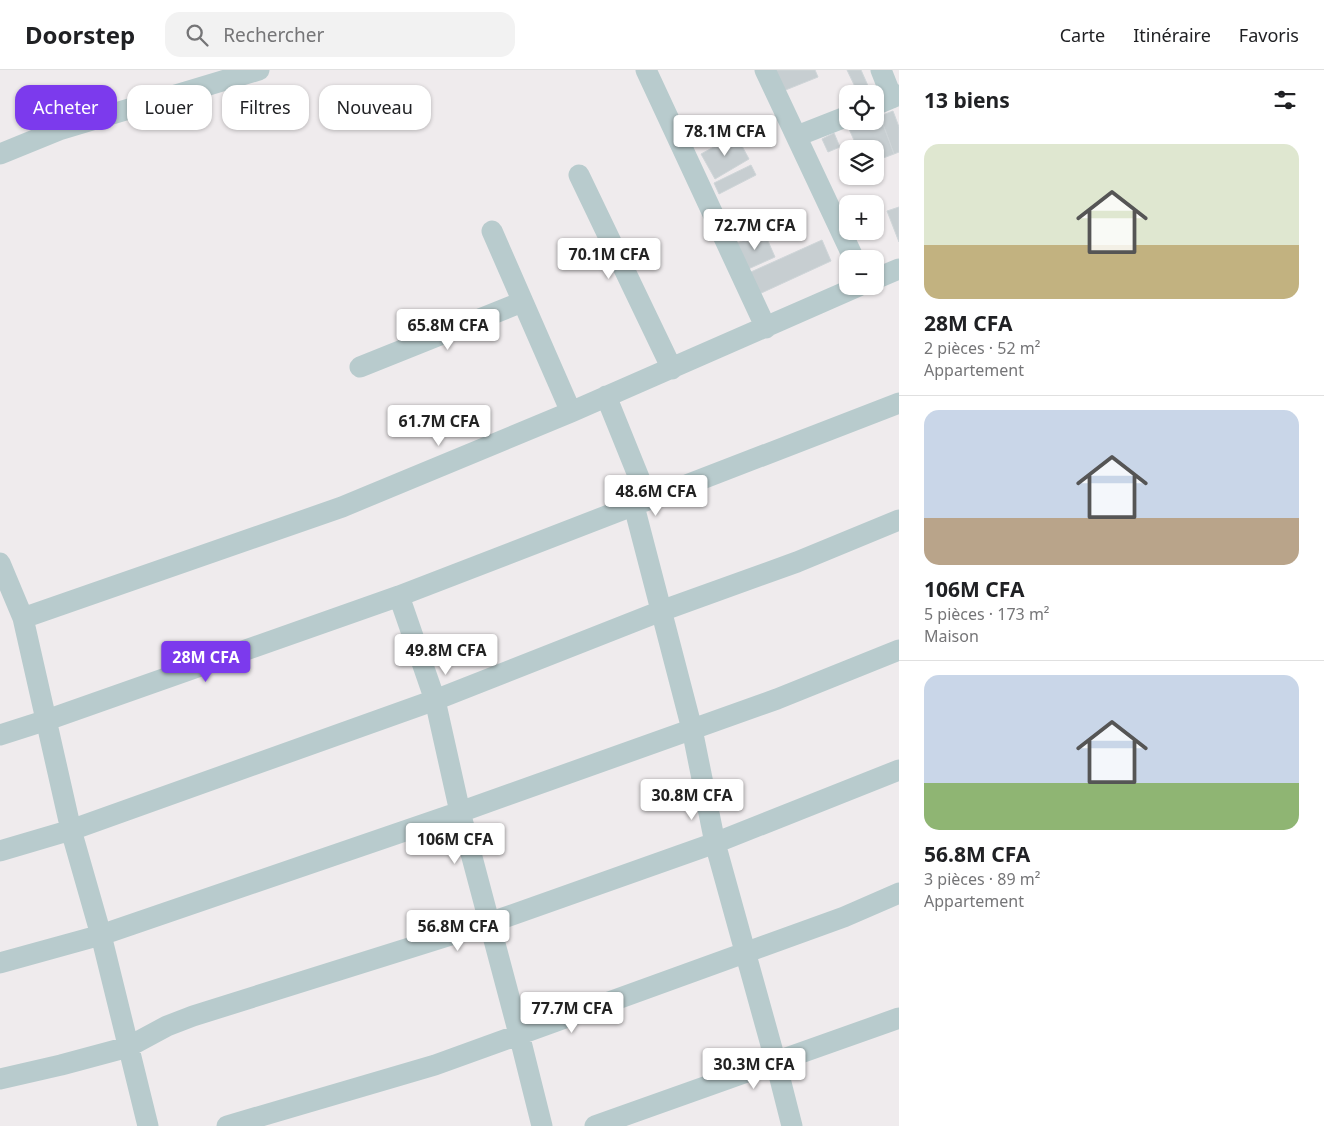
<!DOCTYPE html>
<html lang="fr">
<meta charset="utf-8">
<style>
body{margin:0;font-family:"Noto Sans",sans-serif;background:#f2f2f2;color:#202124;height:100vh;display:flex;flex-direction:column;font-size:19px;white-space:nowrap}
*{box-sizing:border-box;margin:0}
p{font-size:16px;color:#757577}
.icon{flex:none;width:28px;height:28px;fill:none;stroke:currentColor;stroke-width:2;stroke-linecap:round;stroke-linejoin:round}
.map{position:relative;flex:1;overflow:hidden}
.panel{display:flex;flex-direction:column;background:#fff;width:425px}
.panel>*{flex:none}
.hud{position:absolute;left:15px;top:15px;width:475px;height:45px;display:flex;gap:10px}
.fabs{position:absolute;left:839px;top:15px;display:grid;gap:10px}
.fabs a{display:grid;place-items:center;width:45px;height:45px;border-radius:10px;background:#fff;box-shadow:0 1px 4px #0004;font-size:25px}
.price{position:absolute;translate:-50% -42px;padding:0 11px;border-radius:5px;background:#fff;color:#222;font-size:16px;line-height:32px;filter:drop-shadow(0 1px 2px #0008)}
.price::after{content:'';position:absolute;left:50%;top:30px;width:15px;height:11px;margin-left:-8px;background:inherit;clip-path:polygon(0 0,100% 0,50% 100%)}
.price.selected{background:#7c3aed;color:#fff}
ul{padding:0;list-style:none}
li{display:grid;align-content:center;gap:10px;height:265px;padding:0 25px}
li+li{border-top:1px solid #e0e0e0}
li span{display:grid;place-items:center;height:155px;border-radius:15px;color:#555}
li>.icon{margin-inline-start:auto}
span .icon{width:90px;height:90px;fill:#fffc;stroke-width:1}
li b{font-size:21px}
h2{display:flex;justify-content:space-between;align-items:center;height:60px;padding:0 25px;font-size:21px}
.tag{padding:0 18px;border-radius:15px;background:#fff;box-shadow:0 1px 4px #0004;font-size:18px;line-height:45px}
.tag.selected{background:#7c3aed;color:#fff}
header{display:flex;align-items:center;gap:30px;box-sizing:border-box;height:70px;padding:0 25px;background:#fff;border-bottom:1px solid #e0e0e0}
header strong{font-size:24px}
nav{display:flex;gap:28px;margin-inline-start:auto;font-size:18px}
.search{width:350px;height:45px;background:#f2f2f2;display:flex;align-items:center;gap:12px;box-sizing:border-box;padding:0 18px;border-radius:15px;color:#757577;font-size:19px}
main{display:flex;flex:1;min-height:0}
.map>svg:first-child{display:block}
.building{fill:#c7ced1;stroke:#cfd5d8}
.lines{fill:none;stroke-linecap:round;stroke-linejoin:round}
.minor{stroke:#b8cbcd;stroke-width:21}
</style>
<header>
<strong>Doorstep</strong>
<div class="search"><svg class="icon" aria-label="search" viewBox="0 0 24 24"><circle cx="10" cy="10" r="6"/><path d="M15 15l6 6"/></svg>Rechercher</div>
<nav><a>Carte</a><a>Itinéraire</a><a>Favoris</a></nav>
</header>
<main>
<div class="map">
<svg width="899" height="1056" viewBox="0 0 899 1056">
<rect width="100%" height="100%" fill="#efebed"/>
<!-- building -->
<path class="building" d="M774,0H815L818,7L783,21Z
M847,0H861L869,18L858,23Z
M893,41L899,57V82L894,84L880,46Z
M880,46L894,84L875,91V79H858L849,59L868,51H875V48Z
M834,63L840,77L828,82L822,69Z
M736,65L749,89L715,109L701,84Z
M751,95L756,105L719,124L714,113Z
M899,137V172L887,141Z
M764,162L775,187L746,200L735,174Z
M822,170L831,191L757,225L742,206Z"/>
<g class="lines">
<!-- minor -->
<path class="minor" d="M646,0L766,258
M765,0L854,189
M881,0L892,28
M875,35L899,25
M797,66L848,46
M0,84L59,60L259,0
M579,105L672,299
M492,161L571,342
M875,209L899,199
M360,297L522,232
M606,326L648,430
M634,436L692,659L715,773L776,993L792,1056
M0,493L23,548L71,760L101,865L148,1056
M399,526L435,630L460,742L519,964L542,1056
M23,548L342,437L571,342L859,216
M0,665L47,650L399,526L899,333
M0,781L71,760L435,630L661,541L797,492L899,450
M0,893L101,865L460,742L777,629L899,580
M0,1009L61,995L128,977L167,956L193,946L489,853L715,773L899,700
M227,1056L435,995L844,847L899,823
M595,1056L899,948"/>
</g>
</svg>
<div class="fabs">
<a><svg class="icon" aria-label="locate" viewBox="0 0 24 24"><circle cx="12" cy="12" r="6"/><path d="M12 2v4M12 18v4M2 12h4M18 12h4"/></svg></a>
<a><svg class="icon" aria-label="layers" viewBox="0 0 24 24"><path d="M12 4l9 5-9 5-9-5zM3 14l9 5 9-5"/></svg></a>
<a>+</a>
<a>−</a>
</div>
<b class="price" style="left:725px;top:87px">78.1M CFA</b>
<b class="price" style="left:755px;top:181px">72.7M CFA</b>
<b class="price" style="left:609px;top:210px">70.1M CFA</b>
<b class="price" style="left:448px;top:281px">65.8M CFA</b>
<b class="price" style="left:439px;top:377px">61.7M CFA</b>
<b class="price" style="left:656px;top:447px">48.6M CFA</b>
<b class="price" style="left:446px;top:606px">49.8M CFA</b>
<b class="price selected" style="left:206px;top:613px">28M CFA</b>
<b class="price" style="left:692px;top:751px">30.8M CFA</b>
<b class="price" style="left:455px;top:795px">106M CFA</b>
<b class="price" style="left:458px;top:882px">56.8M CFA</b>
<b class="price" style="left:572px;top:964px">77.7M CFA</b>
<b class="price" style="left:754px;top:1020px">30.3M CFA</b>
<div class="hud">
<a class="tag selected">Acheter</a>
<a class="tag">Louer</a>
<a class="tag">Filtres</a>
<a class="tag">Nouveau</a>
</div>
</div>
<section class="panel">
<h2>13 biens<svg class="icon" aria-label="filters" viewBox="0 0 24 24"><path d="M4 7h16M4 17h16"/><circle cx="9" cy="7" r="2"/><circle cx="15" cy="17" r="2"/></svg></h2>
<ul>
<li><span style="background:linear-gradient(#dfe7d0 65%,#c2b280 0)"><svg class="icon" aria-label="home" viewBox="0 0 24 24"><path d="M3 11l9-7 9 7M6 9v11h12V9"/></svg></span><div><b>28M CFA</b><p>2 pièces · 52 m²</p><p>Appartement</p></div></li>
<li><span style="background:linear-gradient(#c9d6e8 70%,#b9a48a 0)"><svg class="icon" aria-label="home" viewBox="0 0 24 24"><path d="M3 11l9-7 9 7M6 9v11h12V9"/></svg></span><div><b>106M CFA</b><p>5 pièces · 173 m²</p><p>Maison</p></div></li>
<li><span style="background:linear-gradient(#c9d6e8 70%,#8fb573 0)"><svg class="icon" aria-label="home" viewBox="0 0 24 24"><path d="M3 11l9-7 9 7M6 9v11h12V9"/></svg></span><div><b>56.8M CFA</b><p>3 pièces · 89 m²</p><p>Appartement</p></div></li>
</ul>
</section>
</main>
